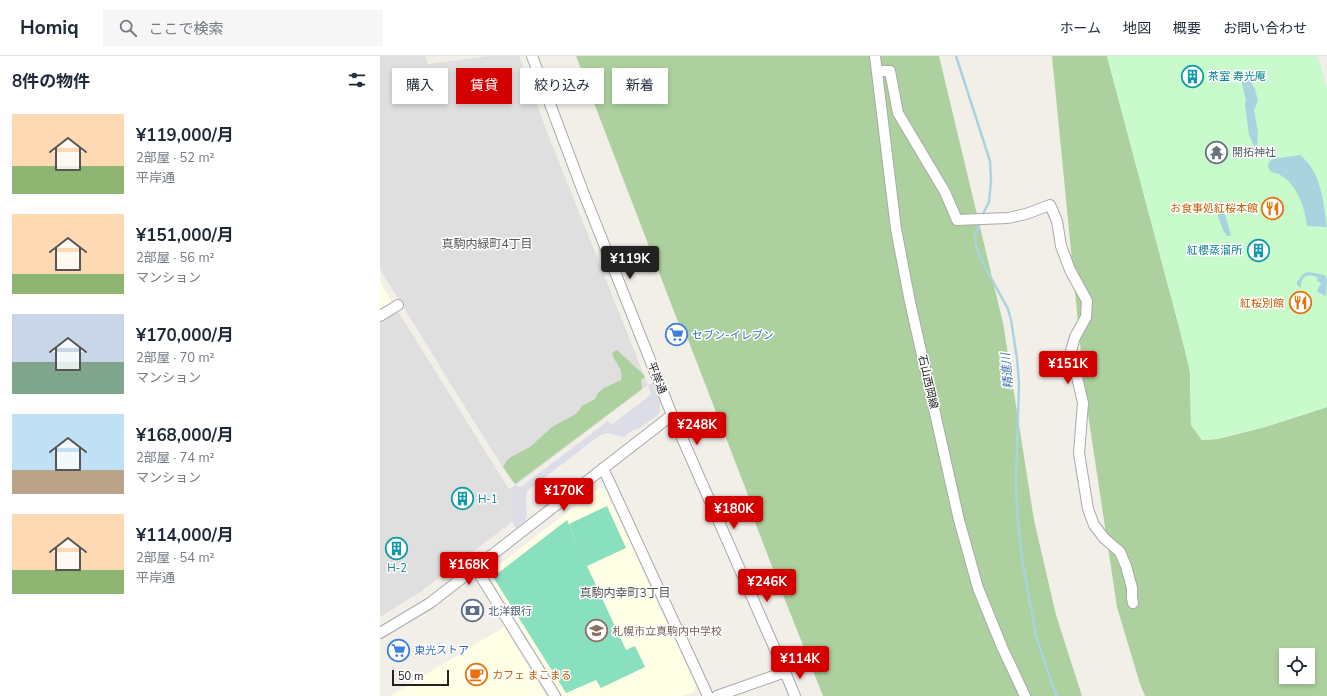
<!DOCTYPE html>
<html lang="ja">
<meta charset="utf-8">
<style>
body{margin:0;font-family:"Nunito Sans","Noto Sans JP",sans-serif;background:#f6f6f7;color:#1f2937;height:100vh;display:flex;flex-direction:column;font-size:15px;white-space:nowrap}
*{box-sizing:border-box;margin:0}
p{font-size:13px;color:#747a83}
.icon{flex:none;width:22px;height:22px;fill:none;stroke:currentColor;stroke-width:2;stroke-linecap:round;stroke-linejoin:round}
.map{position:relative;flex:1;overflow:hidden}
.panel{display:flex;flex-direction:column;background:#fff;width:380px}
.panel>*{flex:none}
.guide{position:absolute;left:12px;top:12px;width:380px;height:36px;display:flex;gap:8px}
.controls{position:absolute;left:899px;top:592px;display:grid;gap:8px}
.controls a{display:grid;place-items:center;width:36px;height:36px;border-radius:0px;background:#fff;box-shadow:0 2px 6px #0003;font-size:20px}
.scale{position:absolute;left:12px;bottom:10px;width:57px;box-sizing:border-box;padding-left:4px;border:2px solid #222;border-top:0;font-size:11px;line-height:14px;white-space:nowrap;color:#222;-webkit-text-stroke:3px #fff;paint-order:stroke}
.price{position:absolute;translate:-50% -34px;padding:0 9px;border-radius:4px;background:#d40000;color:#fff;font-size:13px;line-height:26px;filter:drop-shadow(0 1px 2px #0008)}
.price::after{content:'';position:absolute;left:50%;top:24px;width:12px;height:9px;margin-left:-6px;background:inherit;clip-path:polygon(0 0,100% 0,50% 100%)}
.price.selected{background:#222;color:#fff}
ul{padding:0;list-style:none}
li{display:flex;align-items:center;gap:12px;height:100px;padding:0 12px}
li span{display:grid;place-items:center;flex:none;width:112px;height:80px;border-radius:0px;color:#555}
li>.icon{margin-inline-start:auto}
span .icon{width:48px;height:48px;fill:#fffc;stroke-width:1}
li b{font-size:17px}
h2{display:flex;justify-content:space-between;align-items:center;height:48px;padding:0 12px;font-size:17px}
.pill{padding:0 14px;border-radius:0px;background:#fff;box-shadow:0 2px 6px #0003;font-size:14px;line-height:36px}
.pill.selected{background:#d40000;color:#fff}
header{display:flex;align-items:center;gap:24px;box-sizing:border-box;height:56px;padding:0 20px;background:#fff;border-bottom:1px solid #e0e1e3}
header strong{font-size:19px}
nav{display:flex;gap:22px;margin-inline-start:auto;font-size:14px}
.search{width:280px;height:36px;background:#f6f6f7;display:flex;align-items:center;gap:10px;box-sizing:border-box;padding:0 14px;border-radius:0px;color:#747a83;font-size:15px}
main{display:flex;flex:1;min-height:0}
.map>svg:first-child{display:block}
.residential{fill:#e0dfdf}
.education{fill:#ffffe5}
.forest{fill:#add19e;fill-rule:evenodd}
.park{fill:#c8facc}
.pitch{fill:#88e0be}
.plaza{fill:#dddde8}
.water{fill:#aad3df}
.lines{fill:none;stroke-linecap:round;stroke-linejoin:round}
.stream{stroke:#aad3df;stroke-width:2.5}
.minor-casing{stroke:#a9a9a9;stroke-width:12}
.minor{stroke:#fff;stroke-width:10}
.labels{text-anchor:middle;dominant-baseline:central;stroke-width:3;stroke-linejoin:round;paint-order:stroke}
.culture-label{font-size:11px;fill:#0d838f;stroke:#fff;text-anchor:start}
.worship-label{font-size:11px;fill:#5b616d;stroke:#fff;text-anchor:start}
.food-label{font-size:11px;fill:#c56008;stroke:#fff;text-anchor:end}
.shop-label{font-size:11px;fill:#366cbe;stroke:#fff;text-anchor:start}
.street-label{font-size:11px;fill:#222;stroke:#fff}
.service-label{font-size:11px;fill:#4e5e75;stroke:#fff;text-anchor:start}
.education-label{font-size:11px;fill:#785e54;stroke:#fff;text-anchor:start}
.neighbourhood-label{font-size:12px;fill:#555;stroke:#fff}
.water-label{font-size:12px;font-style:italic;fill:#4a7aab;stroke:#fff}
</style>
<header>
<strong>Homiq</strong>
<div class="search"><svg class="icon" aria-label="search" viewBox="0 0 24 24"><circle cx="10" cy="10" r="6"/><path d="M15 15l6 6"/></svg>ここで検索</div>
<nav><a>ホーム</a><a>地図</a><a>概要</a><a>お問い合わせ</a></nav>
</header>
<main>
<section class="panel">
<h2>8件の物件<svg class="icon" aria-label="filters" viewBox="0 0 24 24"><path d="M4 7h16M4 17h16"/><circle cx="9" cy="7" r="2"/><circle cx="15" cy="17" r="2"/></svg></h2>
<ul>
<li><span style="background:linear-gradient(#ffd9b3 65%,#8fb573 0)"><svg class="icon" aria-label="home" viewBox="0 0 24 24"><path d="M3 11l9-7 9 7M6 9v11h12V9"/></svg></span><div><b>¥119,000/月</b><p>2部屋 · 52 m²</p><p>平岸通</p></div></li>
<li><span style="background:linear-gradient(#ffd9b3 75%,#8fb573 0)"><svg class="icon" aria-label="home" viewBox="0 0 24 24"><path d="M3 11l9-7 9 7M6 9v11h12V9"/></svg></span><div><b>¥151,000/月</b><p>2部屋 · 56 m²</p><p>マンション</p></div></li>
<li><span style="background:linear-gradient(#c9d6e8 60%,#7fa58c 0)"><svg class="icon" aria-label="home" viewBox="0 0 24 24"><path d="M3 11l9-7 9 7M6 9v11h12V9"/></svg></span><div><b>¥170,000/月</b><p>2部屋 · 70 m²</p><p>マンション</p></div></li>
<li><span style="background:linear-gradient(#bfe0f5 70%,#b9a48a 0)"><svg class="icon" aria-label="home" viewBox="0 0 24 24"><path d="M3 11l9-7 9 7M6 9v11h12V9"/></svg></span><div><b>¥168,000/月</b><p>2部屋 · 74 m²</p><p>マンション</p></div></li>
<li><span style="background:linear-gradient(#ffd9b3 70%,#8fb573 0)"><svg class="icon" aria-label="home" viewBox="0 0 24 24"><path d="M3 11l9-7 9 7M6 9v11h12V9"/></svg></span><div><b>¥114,000/月</b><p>2部屋 · 54 m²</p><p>平岸通</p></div></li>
</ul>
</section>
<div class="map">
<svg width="947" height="640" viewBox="0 0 947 640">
<rect width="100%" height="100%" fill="#f2efe9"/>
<!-- residential -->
<path class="residential" d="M0,0H45L48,8L110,0H139L169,81L268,329L136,429L131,424L75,335L0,213Z
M17,254L130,435L134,463L132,466L43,534L0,561V265Z"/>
<!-- education -->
<path class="education" d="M0,226L13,247L0,254Z
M219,432L225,433L316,630L314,636L303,640H183L109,520V516Z
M124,571L166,640H10Z"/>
<!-- forest -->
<path class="forest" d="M196,0H559L623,267L654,464L676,559L702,640H443L398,526L368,448L367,443L368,439L302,268L298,266Z
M672,0H727L802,282L810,316L811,369L822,384L838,383L885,371L947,351V640H765L760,628L737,551L705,338ZM906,599H928V621H906Z
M237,294L264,319L265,321L261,324L262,333L135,428L123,411L127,404L131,401L150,391L172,371L196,358L202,350L215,343L218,337L224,332L241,324C244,312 234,307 232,297Z"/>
<!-- park -->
<path class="park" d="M727,0H938L947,32V351L885,371L837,383L822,384L811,369L810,316L802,282Z"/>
<!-- pitch -->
<path class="pitch" d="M227,450L246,492L207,510L246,594L255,590L265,611L221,632L216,624L186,637L113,521L187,464L205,505L189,468Z"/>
<!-- plaza -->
<path class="plaza" d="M272,327L280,346V354L278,359L260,372L252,375L243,381L227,377L219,380L148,434L146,439L147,459L145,465L136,472L132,466L134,463L129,433L136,429L140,431L142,430L228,365L231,369L268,341L271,337L268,329Z"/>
<!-- water -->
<path class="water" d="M865,16L870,17L872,28L875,33L878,45L874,54L878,76L877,92H875L869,79L865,48L866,45L860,19L862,17Z
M920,99C942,117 943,145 947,171L927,170C925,150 914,119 891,116L888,111L889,106L893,103Z
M842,145C843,157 849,168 851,180H847L843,174L836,155L833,153Z
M929,216L945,219L947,223L946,240L937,236L939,230L941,229L940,226L937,225L938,222C929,216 920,220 921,232L917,229V226L924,217Z"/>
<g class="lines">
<!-- stream -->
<path class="stream" d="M576,0L610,105L611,125L609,146L602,160
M600,165L595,181L596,191L605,211L628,253L631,264L637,303L639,326L636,426L637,456L642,502L656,580L674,634L677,640"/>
<defs>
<path id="minor" d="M152,0L202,133L292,359L405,616L415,640
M495,0L516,173L530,246L579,464L598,532L622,591L645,640
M497,15H510L518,57L565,136L577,164L628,162L646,158L670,149L677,165L681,190L690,214L707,245L706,261L695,281L691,295L703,347L699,397L708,453L714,469L724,482L740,496L746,510L752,532V542L753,547
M0,260L18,249
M223,412L328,640
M95,511L175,640
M0,577L50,547L292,359
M337,640L405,616"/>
</defs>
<!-- minor casing -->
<use href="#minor" class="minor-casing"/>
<!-- minor -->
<use href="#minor" class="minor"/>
</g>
<!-- icons -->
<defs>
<symbol id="building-ring" viewBox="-11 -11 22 22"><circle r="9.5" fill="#fff" stroke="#0f9aa8" stroke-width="1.5"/><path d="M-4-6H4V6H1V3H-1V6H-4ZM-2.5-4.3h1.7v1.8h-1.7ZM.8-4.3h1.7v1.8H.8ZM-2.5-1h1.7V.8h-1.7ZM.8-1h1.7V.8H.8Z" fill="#0f9aa8"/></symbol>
<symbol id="temple-ring" viewBox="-11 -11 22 22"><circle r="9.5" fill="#fff" stroke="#6b7280" stroke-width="1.5"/><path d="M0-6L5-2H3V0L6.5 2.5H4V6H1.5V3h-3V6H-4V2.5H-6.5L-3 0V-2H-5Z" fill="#6b7280"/></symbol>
<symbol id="restaurant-ring" viewBox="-11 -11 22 22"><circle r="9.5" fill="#fff" stroke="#e8710a" stroke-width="1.5"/><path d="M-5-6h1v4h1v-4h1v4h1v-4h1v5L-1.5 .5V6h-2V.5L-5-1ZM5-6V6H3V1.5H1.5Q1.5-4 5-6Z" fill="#e8710a"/></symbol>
<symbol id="supermarket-ring" viewBox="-11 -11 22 22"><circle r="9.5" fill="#fff" stroke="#3f7fe0" stroke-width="1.5"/><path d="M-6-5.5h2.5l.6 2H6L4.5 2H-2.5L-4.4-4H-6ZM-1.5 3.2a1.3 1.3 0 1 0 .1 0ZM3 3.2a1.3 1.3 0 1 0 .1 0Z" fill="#3f7fe0"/></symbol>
<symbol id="bank-ring" viewBox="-11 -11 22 22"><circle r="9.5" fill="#fff" stroke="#5c6f8a" stroke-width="1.5"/><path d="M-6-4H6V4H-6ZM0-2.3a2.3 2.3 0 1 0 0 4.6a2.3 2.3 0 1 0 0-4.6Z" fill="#5c6f8a"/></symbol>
<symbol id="school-ring" viewBox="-11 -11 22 22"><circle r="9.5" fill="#fff" stroke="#8d6e63" stroke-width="1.5"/><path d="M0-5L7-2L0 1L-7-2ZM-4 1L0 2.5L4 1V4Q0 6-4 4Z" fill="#8d6e63"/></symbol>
<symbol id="cafe-ring" viewBox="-11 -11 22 22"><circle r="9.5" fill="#fff" stroke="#e8710a" stroke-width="1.5"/><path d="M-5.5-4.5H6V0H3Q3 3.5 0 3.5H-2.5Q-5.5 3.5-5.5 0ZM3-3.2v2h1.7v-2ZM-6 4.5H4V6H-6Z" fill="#e8710a"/></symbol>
</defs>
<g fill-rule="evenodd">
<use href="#building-ring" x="800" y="8" width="25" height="25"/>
<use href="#temple-ring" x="824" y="84" width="25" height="25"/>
<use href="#restaurant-ring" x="880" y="140" width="25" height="25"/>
<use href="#building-ring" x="866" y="182" width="25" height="25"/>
<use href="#restaurant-ring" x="908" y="234" width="25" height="25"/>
<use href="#supermarket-ring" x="284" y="266" width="25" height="25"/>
<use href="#building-ring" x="70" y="430" width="25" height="25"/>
<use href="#building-ring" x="4" y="480" width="25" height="25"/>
<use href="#bank-ring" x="80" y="542" width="25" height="25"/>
<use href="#school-ring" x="204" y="562" width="25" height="25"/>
<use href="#supermarket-ring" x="6" y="582" width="25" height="25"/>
<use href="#cafe-ring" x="84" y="606" width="25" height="25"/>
</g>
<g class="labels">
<!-- culture labels -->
<g class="culture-label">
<text x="828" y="20">茶室 寿光庵</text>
<text x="862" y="194" text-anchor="end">紅櫻蒸溜所</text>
<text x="98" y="443">H-1</text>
<text x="17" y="512" text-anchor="middle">H-2</text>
</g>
<!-- worship labels -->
<g class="worship-label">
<text x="852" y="96">開拓神社</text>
</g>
<!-- food labels -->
<g class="food-label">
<text x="878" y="152">お食事処紅桜本館</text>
<text x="904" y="247">紅桜別館</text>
<text x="112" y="619" text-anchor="start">カフェ まこまる</text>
</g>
<!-- shop labels -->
<g class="shop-label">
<text x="312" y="279">セブン-イレブン</text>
<text x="34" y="594">東光ストア</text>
</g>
<!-- street labels -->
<g class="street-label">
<text transform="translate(277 322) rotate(69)">平岸通</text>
<text transform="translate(548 326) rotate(77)">石山西岡線</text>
</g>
<!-- service labels -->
<g class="service-label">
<text x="108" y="555">北洋銀行</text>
</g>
<!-- education labels -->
<g class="education-label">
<text x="232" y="575">札幌市立真駒内中学校</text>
</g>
<!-- neighbourhood labels -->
<g class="neighbourhood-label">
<text x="107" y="188">真駒内緑町4丁目</text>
<text x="245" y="537">真駒内幸町3丁目</text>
</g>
<!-- water labels -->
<g class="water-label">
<text transform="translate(627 315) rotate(-95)">精進川</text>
</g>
</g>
</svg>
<div class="controls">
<a><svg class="icon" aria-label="locate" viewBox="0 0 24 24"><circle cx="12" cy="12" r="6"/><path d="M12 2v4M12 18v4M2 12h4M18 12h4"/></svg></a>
</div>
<div class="scale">50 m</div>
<b class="price selected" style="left:250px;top:224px">¥119K</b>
<b class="price" style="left:688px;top:329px">¥151K</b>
<b class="price" style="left:317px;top:390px">¥248K</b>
<b class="price" style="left:184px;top:456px">¥170K</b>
<b class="price" style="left:354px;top:474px">¥180K</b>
<b class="price" style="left:89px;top:530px">¥168K</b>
<b class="price" style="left:387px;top:547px">¥246K</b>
<b class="price" style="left:420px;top:624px">¥114K</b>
<div class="guide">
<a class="pill">購入</a>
<a class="pill selected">賃貸</a>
<a class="pill">絞り込み</a>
<a class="pill">新着</a>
</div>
</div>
</main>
